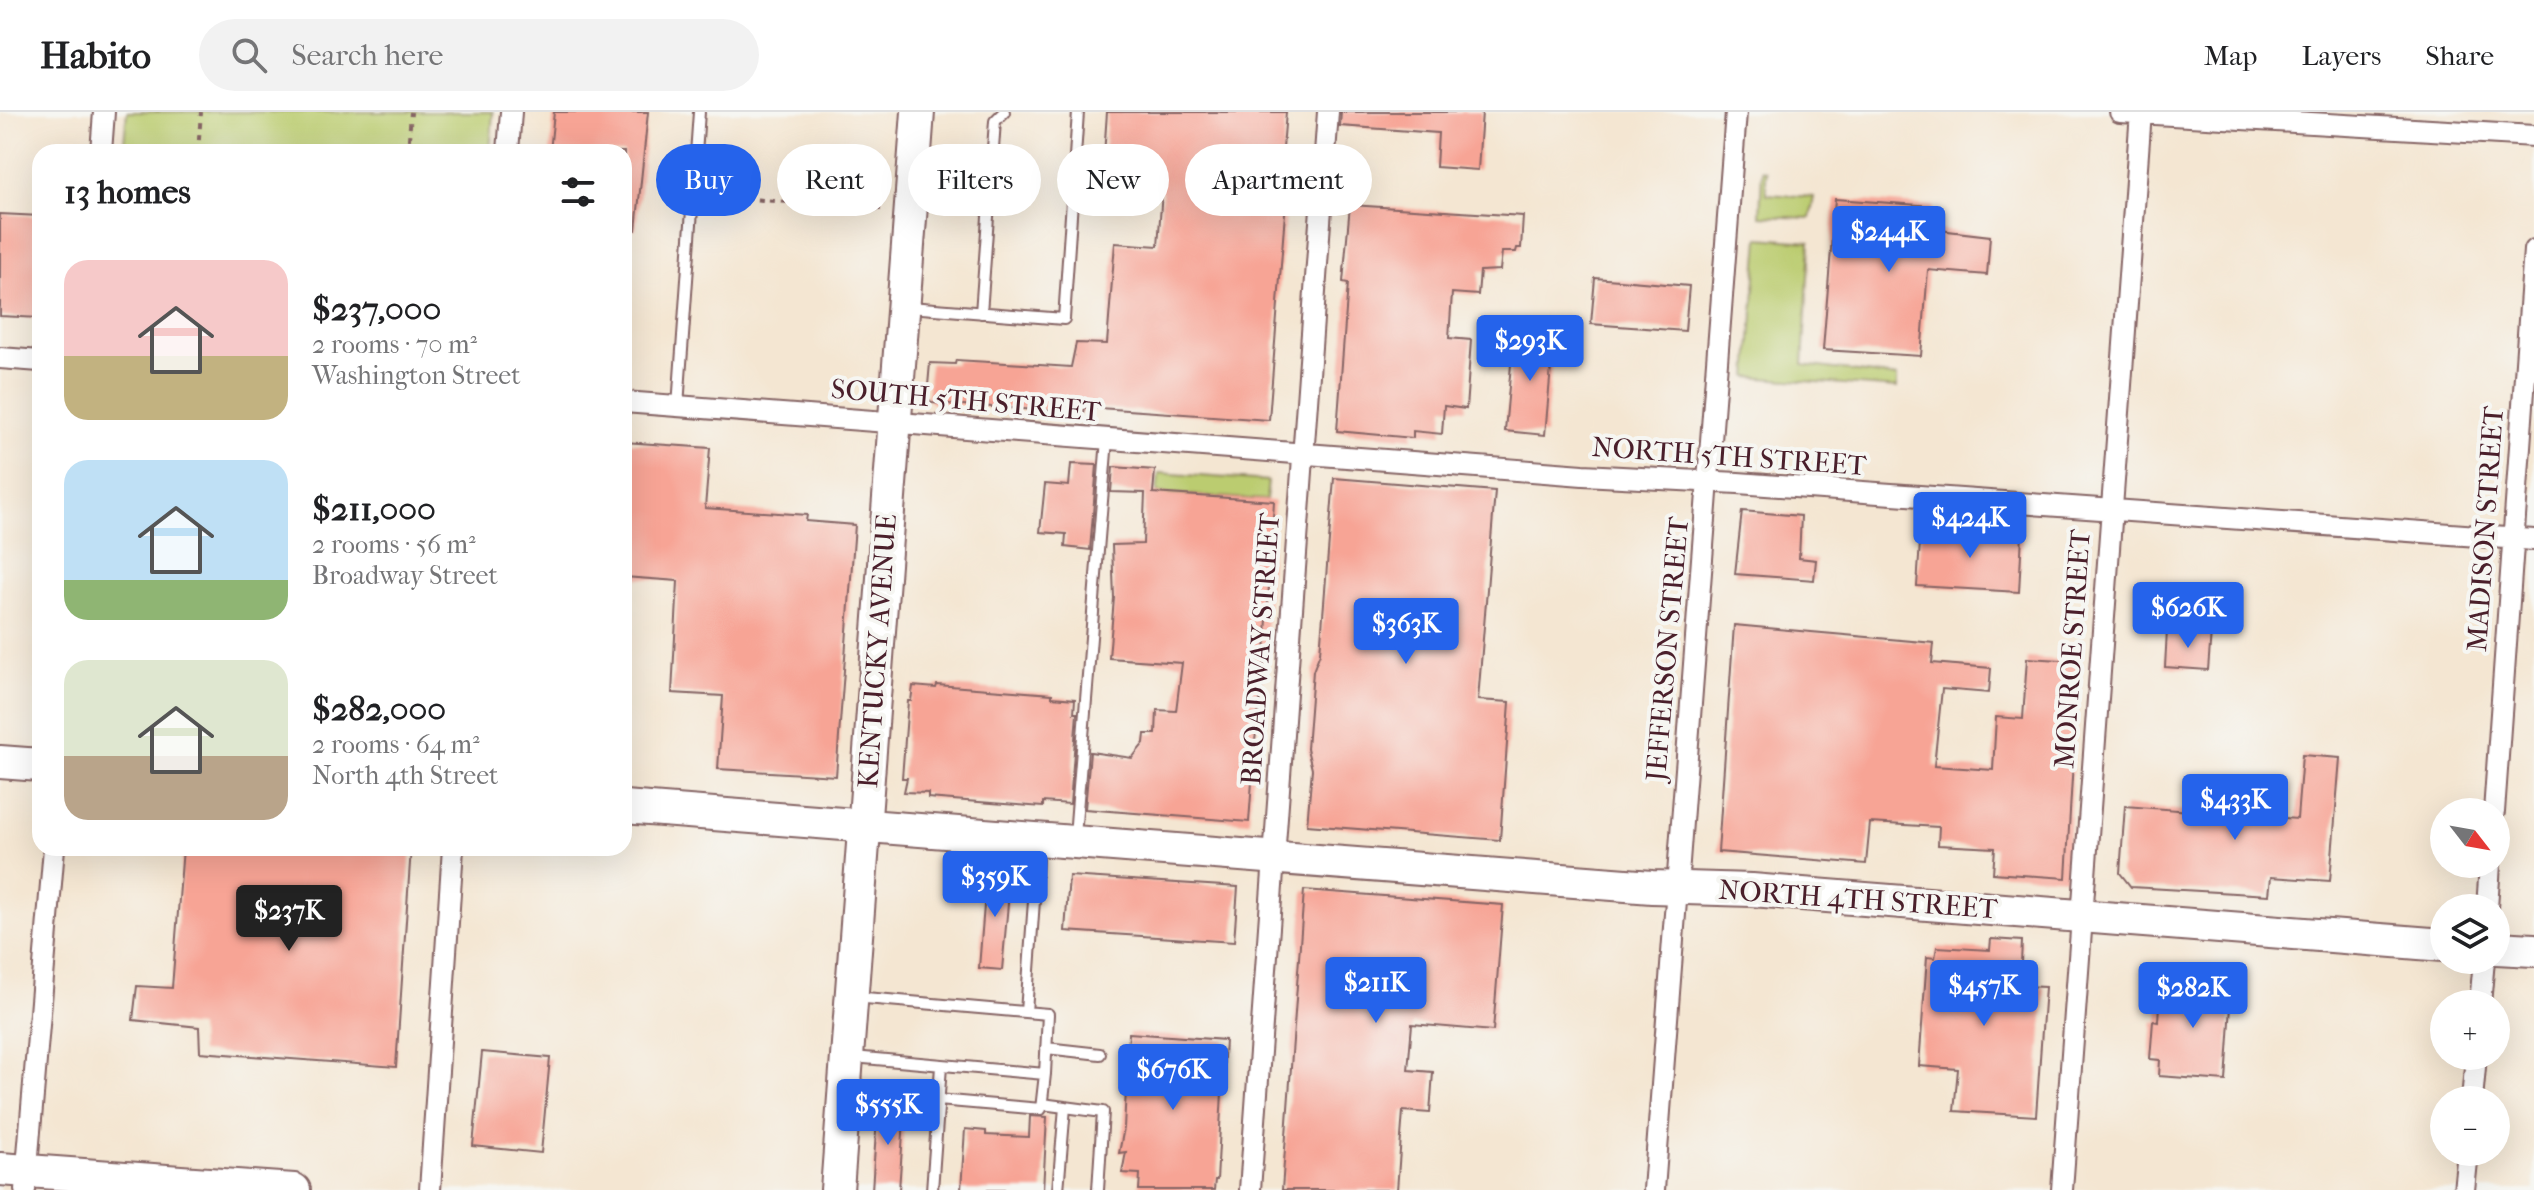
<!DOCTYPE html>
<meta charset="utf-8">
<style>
body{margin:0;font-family:"IM FELL French Canon",serif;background:#f2f2f2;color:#202124;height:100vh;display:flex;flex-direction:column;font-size:30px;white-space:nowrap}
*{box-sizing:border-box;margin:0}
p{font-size:26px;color:#757577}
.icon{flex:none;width:44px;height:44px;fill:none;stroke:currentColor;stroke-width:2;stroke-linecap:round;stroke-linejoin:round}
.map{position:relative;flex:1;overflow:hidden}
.details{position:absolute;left:32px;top:32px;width:600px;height:712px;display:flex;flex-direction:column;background:#fff;border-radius:24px;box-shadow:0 8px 32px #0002}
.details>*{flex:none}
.banner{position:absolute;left:656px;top:32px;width:760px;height:72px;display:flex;gap:16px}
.needle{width:52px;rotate:121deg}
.fabs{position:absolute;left:2430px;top:686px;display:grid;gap:16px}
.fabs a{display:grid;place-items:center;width:80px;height:80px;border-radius:50%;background:#fff;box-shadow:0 8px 32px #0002;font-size:40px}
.price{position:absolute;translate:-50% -68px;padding:0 18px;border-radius:8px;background:#2563eb;color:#fff;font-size:26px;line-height:52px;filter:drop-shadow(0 2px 4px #0008)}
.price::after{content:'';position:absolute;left:50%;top:48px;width:24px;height:18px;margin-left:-12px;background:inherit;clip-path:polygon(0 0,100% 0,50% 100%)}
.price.on{background:#222;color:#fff}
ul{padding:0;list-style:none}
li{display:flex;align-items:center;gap:24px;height:200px;padding:0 32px}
li span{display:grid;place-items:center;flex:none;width:224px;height:160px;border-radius:24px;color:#555}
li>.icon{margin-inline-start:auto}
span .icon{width:96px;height:96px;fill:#fffc;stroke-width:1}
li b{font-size:34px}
h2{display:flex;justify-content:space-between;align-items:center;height:96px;padding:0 32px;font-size:34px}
.pill{padding:0 28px;border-radius:36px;background:#fff;box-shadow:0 8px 32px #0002;font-size:28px;line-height:72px}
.pill.on{background:#2563eb;color:#fff}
header{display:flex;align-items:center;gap:48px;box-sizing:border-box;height:112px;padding:0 40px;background:#fff;border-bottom:2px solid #e0e0e0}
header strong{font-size:38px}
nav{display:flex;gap:44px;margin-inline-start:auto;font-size:28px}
.search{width:560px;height:72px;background:#f2f2f2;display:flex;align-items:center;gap:20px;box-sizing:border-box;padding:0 28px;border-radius:44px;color:#757577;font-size:30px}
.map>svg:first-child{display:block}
.green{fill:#bbcc6f;stroke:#82764d;stroke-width:2}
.building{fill:#f7a495}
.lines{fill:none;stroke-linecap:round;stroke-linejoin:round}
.lane-casing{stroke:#866565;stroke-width:14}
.street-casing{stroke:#866565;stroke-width:24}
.primary-casing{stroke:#866565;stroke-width:36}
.path{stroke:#866565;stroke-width:4;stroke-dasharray:6 6;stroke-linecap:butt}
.lane{stroke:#fff;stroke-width:10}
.street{stroke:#fff;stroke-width:20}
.primary{stroke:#fff;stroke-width:32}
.labels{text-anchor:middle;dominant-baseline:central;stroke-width:8;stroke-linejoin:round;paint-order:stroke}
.street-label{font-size:28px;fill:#4a1f2b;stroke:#f6f6f2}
</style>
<header>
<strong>Habito</strong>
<div class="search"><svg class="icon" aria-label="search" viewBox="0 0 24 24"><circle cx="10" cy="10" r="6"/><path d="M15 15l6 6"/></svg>Search here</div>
<nav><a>Map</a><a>Layers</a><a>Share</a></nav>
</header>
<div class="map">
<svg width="2534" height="1078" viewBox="0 0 2534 1078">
<rect width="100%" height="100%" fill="#f6f6f2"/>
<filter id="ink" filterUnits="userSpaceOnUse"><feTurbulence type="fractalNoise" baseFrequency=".0125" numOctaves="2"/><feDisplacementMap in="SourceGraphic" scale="16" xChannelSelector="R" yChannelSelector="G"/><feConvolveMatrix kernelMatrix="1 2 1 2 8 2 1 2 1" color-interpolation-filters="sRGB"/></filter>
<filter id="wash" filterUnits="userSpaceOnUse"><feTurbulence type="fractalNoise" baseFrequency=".006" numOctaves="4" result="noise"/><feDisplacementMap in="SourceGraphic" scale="32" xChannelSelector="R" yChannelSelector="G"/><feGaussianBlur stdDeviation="1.8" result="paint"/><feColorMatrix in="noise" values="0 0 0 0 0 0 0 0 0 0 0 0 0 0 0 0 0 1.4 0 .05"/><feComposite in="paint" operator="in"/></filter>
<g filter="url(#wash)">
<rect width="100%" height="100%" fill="#f4e6d2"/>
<!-- green -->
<path class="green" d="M127,0H493L490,40H123Z
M1762,58L1766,59V82L1814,85L1810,106L1760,104Z
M1759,126L1810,130L1803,253L1897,265V276L1748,265Z
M1159,361L1268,369L1266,388L1157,381Z"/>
<g id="blocks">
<!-- building -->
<path class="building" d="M554,0H648L636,118L624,117V40H550Z
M1107,0H1286L1282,49H1289L1269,308L1085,295L1084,301L932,291L927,285L930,251L955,252L956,248L1071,255L1076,231L1107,232L1115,131L1158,134L1162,79L1109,75L1110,59L1103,58Z
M1341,0H1482L1478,58L1436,55L1438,21L1340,14Z
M1835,87L1933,94L1931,117L1990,124L1987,163L1928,158L1921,244L1823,238Z
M1350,93L1523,104L1521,136H1517L1516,140H1502L1500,158L1480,159L1478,183L1452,181L1449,226L1471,228L1466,297L1444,294L1442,322L1413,319V326L1337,319L1348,171L1343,170Z
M0,102L40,104V206L0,204Z
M1595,166L1689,174L1685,219L1591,212Z
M1514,219L1554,222L1545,323L1505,319Z
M624,330L710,336L705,396L807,403L806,409L855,413L836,664L718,657L723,584L672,581L678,469L624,465Z
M1071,352L1097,353L1090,438L1065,435L1066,422L1040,420L1045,372L1069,374Z
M1113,355L1155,358L1153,381L1274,389L1264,557L1255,629L1258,630L1256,656H1253L1249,710L1085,697L1090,640L1132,646L1144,631L1145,622H1156L1157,598L1176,599L1182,551L1109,546L1114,486L1112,433L1143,432L1145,381L1111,380Z
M1334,366L1495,379L1478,588L1510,590L1500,728L1307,713L1312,657L1307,637L1313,559L1320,541Z
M1742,399L1801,404L1799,446L1816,448L1814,468L1735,462Z
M1921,416L2022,422L2019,480L1917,474Z
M1734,513L1934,531L1932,551L1991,556L1989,581L1942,577L1934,654L1993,658L1996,605L2023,607L2027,546L2079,549L2066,766L1993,761L1995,736L1938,733L1939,715L1870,711L1866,752L1718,740Z
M2167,518L2211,520L2208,558L2165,555Z
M937,573L1052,582V585L1075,587L1074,601H1077L1070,692L1043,690V695L928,686V681L904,680L907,666H902L908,589H911L913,574L936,576Z
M2302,643L2340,646L2330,769L2271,765L2269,783L2131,775L2120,761L2125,694L2297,707Z
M183,736H411L396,955L200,940L199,915L133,908L137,874L172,876Z
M987,756L1011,758L1002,858L979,856Z
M1069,764L1238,775L1234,830L1065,819Z
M1304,778L1503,793L1493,919L1412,912L1408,958L1433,960L1430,1001L1403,999L1397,1078H1282Z
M1991,827L2022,829L2020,874L2045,875L2036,1004L1954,999L1958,957L1919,954L1927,845L1935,846L1937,835L1990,838Z
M2185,864L2218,866L2217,878L2232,879L2226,969L2159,964L2160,948L2150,947L2153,909L2158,910L2160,874L2184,875Z
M1129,921L1225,928L1217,1068H1215L1214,1078H1139L1140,1062L1122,1061L1126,1040L1119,1041L1124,1016Z
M482,940L550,946L541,1041L473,1034Z
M878,991L905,993L899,1078H872Z
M1030,1004L1047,1005L1043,1078H961L965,1017L986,1019V1023L1029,1025Z"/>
</g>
</g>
<g filter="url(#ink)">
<use href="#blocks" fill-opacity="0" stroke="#866565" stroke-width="2"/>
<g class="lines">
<defs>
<path id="lane" d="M909,195L1064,207L1078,0
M981,201L995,9L1004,0
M678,294L699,0
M1075,724L1107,327
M1026,900L1038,733
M1046,936L1100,942
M853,945L1045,962L1048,902L854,885
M846,980L1041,997L1045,962
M1042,992L1103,1000L1098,1078
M932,1078L941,954
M1058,1078L1065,995"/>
<path id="street" d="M2120,0L2534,24
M101,40L104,0
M508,40L511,0
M0,246L40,249
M624,290L1583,363L1738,371L2534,428
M2494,700L2534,138
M2487,796L2490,752
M2480,892L2484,848
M2472,988L2476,944
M25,1078L54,736
M430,1078L453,736
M1250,1078L1328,0
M1654,1078L1736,0
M2062,1078L2141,0
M2464,1078L2468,1040"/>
<path id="primary" d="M0,650L40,653
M624,695L1652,775L1752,778L2444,833
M2496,836L2534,838
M0,1057L294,1078
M837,1078L918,0"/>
</defs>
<!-- lane casing -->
<use href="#lane" class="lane-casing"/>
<!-- street casing -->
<use href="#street" class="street-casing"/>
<!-- primary casing -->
<use href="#primary" class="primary-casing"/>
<!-- path -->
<path class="path" d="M198,40L201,0
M408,40L411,0
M944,48L968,49
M709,84L881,97"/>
<!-- lane -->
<use href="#lane" class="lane"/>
<!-- street -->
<use href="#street" class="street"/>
<!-- primary -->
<use href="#primary" class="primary"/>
</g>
</g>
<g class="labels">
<!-- street labels -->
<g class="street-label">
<text transform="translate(966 288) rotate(5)">SOUTH 5TH STREET</text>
<text transform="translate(1729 344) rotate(4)">NORTH 5TH STREET</text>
<text transform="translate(2485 417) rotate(-86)">MADISON STREET</text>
<text transform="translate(1260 537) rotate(-86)">BROADWAY STREET</text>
<text transform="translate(1667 537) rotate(-85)">JEFFERSON STREET</text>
<text transform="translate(2072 537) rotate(-86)">MONROE STREET</text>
<text transform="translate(877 539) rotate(-86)">KENTUCKY AVENUE</text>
<text transform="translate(1858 787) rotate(4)">NORTH 4TH STREET</text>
</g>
</g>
</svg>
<div class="fabs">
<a><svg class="needle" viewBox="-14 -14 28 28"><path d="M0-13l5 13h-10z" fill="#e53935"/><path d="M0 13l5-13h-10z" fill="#757577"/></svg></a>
<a><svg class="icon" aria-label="layers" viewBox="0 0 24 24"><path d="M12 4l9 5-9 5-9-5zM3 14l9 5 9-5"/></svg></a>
<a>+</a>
<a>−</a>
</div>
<b class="price" style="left:1889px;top:162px">$244K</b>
<b class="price" style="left:1530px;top:271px">$293K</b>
<b class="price" style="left:1970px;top:448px">$424K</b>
<b class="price" style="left:2188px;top:538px">$626K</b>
<b class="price" style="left:1406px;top:554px">$363K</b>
<b class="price" style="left:2235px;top:730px">$433K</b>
<b class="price" style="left:995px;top:807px">$359K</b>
<b class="price on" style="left:289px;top:841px">$237K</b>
<b class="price" style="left:1376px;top:913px">$211K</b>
<b class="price" style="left:1984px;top:916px">$457K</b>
<b class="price" style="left:2193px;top:918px">$282K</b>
<b class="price" style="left:1173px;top:1000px">$676K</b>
<b class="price" style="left:888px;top:1035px">$555K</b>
<div class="banner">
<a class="pill on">Buy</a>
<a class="pill">Rent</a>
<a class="pill">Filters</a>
<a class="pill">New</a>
<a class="pill">Apartment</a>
</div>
<section class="details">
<h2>13 homes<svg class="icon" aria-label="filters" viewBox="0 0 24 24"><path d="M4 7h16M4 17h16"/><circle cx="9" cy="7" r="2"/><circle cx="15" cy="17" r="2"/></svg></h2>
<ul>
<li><span style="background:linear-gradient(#f6c9c9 60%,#c2b280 0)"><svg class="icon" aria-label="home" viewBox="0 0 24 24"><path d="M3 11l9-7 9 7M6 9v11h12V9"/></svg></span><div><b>$237,000</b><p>2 rooms · 70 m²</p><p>Washington Street</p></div></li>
<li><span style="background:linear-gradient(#bfe0f5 75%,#8fb573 0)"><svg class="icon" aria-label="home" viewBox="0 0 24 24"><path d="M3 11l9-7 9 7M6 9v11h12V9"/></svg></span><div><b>$211,000</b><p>2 rooms · 56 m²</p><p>Broadway Street</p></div></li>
<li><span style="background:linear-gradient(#dfe7d0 60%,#b9a48a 0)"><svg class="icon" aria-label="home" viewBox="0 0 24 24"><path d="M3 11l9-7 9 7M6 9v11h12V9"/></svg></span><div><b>$282,000</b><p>2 rooms · 64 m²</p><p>North 4th Street</p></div></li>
</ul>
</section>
</div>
